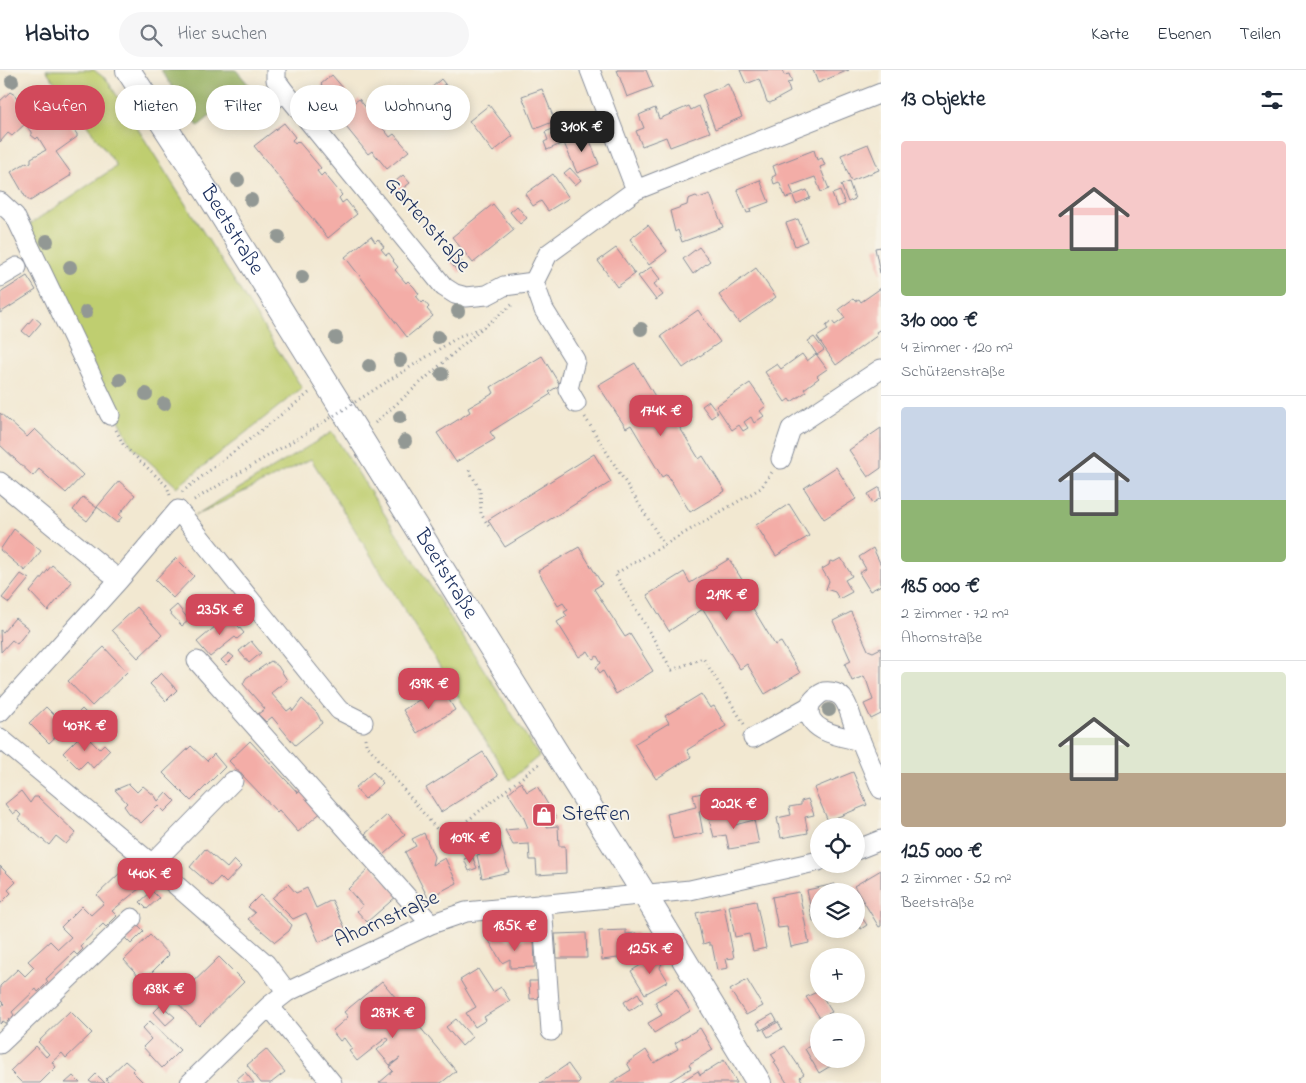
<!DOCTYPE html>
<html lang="de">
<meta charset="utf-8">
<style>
body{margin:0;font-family:"Indie Flower",sans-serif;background:#f6f6f7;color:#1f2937;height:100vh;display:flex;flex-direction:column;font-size:19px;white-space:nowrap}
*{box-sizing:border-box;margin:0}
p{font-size:16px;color:#747a83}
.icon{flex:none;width:28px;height:28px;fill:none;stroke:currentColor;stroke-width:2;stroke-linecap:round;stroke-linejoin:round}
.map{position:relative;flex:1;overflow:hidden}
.side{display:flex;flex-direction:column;background:#fff;width:425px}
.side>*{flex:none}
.guide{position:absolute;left:15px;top:15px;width:475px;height:45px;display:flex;gap:10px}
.controls{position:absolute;left:810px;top:748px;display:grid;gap:10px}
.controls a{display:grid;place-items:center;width:55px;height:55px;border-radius:50%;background:#fff;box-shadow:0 2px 12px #0003;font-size:25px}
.price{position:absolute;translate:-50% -42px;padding:0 11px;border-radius:10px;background:#d1495b;color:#fff;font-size:16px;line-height:32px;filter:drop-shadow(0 1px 2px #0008)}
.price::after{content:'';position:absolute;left:50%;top:30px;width:15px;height:11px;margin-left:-8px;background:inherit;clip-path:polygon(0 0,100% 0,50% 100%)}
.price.selected{background:#222;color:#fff}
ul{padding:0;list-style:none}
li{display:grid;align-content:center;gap:10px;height:265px;padding:0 20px}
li+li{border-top:1px solid #e0e1e3}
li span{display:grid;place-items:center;height:155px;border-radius:5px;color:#555}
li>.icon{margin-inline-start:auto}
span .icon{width:90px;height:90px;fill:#fffc;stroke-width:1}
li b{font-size:21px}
h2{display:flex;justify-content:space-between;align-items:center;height:60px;padding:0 20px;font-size:21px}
.tag{padding:0 18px;border-radius:22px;background:#fff;box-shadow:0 2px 12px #0003;font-size:18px;line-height:45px}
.tag.selected{background:#d1495b;color:#fff}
header{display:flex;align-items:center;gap:30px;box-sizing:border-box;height:70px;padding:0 25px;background:#fff;border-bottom:1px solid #e0e1e3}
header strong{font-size:24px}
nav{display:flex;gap:28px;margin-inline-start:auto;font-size:18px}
.search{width:350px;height:45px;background:#f6f6f7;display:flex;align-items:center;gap:12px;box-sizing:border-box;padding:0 18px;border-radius:28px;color:#747a83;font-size:19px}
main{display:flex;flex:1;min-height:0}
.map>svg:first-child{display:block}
.green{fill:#bfce70;stroke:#6d7e67}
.forest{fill:#97b162;stroke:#597060}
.building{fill:#f3ada7}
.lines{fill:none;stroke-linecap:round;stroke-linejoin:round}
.minor-casing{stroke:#868c98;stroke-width:21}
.major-casing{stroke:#868c98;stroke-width:26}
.path{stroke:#868c98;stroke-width:3;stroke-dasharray:1 4;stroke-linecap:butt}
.minor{stroke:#fff;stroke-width:19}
.major{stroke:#fff;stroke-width:24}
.path-bridge{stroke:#868c98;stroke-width:3;stroke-dasharray:1 4;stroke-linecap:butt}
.tree{fill:#929894}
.labels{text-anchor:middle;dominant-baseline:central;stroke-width:4;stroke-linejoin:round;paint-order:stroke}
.street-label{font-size:22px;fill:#1b2f5e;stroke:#f7f3e8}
.poi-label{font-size:22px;fill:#1b2f5e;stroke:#f7f3e8;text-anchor:start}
</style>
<header>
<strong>Habito</strong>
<div class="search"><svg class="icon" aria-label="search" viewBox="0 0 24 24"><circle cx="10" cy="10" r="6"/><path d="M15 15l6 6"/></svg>Hier suchen</div>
<nav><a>Karte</a><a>Ebenen</a><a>Teilen</a></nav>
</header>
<main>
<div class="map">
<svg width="881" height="1013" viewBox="0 0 881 1013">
<rect width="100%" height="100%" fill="#f7f3e8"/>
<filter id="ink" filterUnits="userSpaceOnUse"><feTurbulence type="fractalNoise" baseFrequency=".02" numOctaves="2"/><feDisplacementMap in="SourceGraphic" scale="10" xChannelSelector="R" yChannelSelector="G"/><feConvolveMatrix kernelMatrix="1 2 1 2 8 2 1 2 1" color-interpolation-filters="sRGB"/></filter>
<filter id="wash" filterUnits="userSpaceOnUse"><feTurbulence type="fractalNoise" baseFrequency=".0096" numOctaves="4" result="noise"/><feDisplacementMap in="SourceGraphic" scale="20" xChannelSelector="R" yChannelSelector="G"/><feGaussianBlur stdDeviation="1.12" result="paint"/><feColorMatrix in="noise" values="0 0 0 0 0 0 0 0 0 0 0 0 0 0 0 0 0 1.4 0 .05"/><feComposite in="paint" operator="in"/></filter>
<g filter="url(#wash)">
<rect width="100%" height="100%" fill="#f2e8d1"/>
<!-- green -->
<path class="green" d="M46,0H94L107,10L302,318L177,417L131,375L27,156L117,96Z
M332,362L539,686L510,710L311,389L194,446Z"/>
<!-- forest -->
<path class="forest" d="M161,0H236L249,15L198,56Z"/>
<g id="blocks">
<!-- building -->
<path class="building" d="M617,0H646L653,17L627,27Z
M740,0H782L784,5L789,4L792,12L787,13L790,22L770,33L767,32L759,9L746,14Z
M813,0H849L818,13Z
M332,5L355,32L359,29L390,67L394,64L409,81L387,99L372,81L368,84L338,47L334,49L316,28L325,19L321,14Z
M441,9L445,14L433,23L430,19Z
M445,14L450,20L438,29L434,24Z
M728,14L742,47L715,59L702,25Z
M542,19L555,51L535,59L522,26Z
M10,22L15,25L26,44L44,27H47L77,64V67L56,82L71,103L70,106L30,131L26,128L11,102L27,92L28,94L31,92V88L46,80L38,67L36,69L31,65V62L25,54L12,66L8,63L0,72V31Z
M489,35L513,66L493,82L469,51Z
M689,36L691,40L699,36L710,62L670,77L666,67L642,76L636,61L644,58L639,45L655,38L659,49Z
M284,53L295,67L292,70L295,74L298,71L321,98L317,101L321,106L324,103L342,125L339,128L342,133L346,130L357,144L328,168L254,76Z
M558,57L561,74L547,80L544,72L548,70L545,62Z
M587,63L599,94L577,103L564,73Z
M868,74L879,100L851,111L841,85Z
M814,80L817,90L822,88L825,95L820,97L829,119L821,122L815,107L790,116L794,125L807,120L810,128L796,134L793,126L786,128L779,112L774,114L772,107L776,105L773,96Z
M570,98L581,110L575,115L564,103Z
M553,104L569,128L548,141L541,131L533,136L525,124Z
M403,105L410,113L395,124L389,117Z
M760,110L769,132L750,139L751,142L747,143L737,119Z
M849,112L855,129L848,132L841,115Z
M840,121L845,134L837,137L832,124Z
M710,124L723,157L682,172L678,160L675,162L670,141L687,135L688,129L696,126L699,128Z
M493,134L514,160L473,193L452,167Z
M517,136L527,148L520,154L510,142Z
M798,149L807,171L795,176L786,153Z
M648,155L667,181L649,195L630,169Z
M371,166L375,172L378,169L384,177L381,179L386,185L389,183L394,190L393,191L398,197L395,200L406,213L408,211L414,217L419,224L416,226L422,233L424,231L429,237L427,239L433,246L407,267L345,187Z
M699,177L710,191L693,204L683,189Z
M881,177V203H880L875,178Z
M616,178L635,204L617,217L598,191Z
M456,185L466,197L459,203L449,191Z
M651,197L660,209L654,214L663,225L656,230L638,206Z
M756,198L776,227L739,253L719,225Z
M27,206L36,220L0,243V223Z
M881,218V259L876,262L878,265L836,295L817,267L828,260L826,256L832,251L835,255L845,248L839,239L853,229L855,231L859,229L861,232Z
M698,240L720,272L683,298L661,266Z
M34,247L41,253L29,267L22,261Z
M814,267L824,280L817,285L808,271Z
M802,284L807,291L816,284L827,299L817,306L819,308L804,319L806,322L791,332L789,329L785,332L765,302L777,294L781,299Z
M542,286L560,315L549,322L551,324L490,362L495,369L456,392L437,363L470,342L468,338L494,323L491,317Z
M635,293L665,343L669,340L699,389L703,386L725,421L690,442L667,404L662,407L631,355L626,358L598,315Z
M750,313L766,336L760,341L764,346L754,353L751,347L744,352L748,358L743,361L739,355L732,360L716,336Z
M709,331L718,343L711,348L702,336Z
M0,343L27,367L35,359L83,405L66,423L39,399L33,406L0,375Z
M881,358V398L868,407L849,380Z
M594,384L611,412L505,477L488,450Z
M836,397L856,429L824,449L804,418Z
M119,411L135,425L119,445L122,447L117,453L97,437Z
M880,417L881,428L873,433L868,424Z
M83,427L97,438L87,451L73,440Z
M789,434L809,466L776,486L756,455Z
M14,459L41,481L25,501L0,480Z
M579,477L602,514L594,519L625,567L630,564L653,601L616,624L603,601L600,603L596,597L601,593L597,586L593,589L588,581L579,587L557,552L567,546L564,542L568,540L563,533L558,536L538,501Z
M873,478L881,495V515L870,521L859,503L866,499L859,487Z
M176,488L194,506L173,528L155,510Z
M841,488L852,506L845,510L852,522L839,529L835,522L826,519L829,511L822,499L829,495L830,491L834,492Z
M729,489L751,524L746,527L775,575L781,572L800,603L765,624L747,594L740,599L703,539L669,561L647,525L684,502L690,513Z
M52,495L72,512L48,541L30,522Z
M21,504L29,509L9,533L2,528Z
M177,535L189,550L182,556L169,542Z
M137,537L162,565L138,588L112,560Z
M851,542L868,580L873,582L881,578V644L871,649L864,634L873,630L867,612L864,606L852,611L845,594L851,591L833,551Z
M229,545L244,563L237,569L235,567L210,587L197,572Z
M15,548L29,559L17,574L12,570L1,582L0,560L3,562Z
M251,571L261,583L249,593L239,581Z
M104,577L127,602L92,636L68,611Z
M229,583L234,587L226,595L221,590Z
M271,591L278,596L287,610L271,623L287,641L291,638L293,641L302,629L317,643L322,653L295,675L272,647L266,652L258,644L265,639L243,614L246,608Z
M161,603L177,620L166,631L150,614Z
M441,616L455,640L417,663L403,640Z
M701,624L710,638L714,636L726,656L687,680L691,687L656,709L634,674L669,653L665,646Z
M46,637L66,657L49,673L29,653Z
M82,639L88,645L74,659L68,653Z
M83,663L99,679L104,674L110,680L93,698L87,691L79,699L63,683Z
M250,671L298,723L305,717L324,740L298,762L279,740L277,742L229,691Z
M191,676L207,691L214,684L225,697L191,731L163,703Z
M483,682L498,706L441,742L426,718Z
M373,702L383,713L365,729L355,718Z
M853,702L867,735L828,751L814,718Z
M521,712L527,722L537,716L556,748L547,754V757L558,756L559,776H565L566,803L537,805L536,790H530L529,774L513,775L505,760L528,758L523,746L508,723Z
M129,714L137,722L143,716L155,726L158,731L166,722L175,731L164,742L158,736L141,753L129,743L124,736L127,733L115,720Z
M21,721L30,733L34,727H38L76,763L66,774L56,766L49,775L18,749L21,745L17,741L13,744L5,734Z
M702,723L706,740L699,741L703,763L673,769L667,744L696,737L693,725Z
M808,729L814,745L805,747L808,763L781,768L777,748L791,745L789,737L801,735V731Z
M732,740L735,755L754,750L759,774L729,779L726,765L714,767L709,749L717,747L716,743Z
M387,745L405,765L383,785L365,764Z
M424,763L434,787L432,795L445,788L457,813L428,828L405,782L416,776L412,769Z
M499,767L509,802L482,808L477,785L487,782L484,771Z
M205,779L227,798L234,790L241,797L226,813L220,807L212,816L190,797Z
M472,786L477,798L469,801L464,789Z
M0,796L16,812L8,820L11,823L0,834Z
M372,796L398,825L367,852L357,841L363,836L348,819Z
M881,800V856L879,857L854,816Z
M122,801L140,818L112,841L117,846L106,857L103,854L80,876L83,879L77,885L74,882L46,909L48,912L38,922L36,919L12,942L14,945L6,953L3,951L0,954V937L4,934L0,930V916L18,899L25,906L34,897L28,891L50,871L58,879L71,867L61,857L82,836L91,845L104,833L97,825Z
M288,814L296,823L307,818L316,838L332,830L346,860L319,872L306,843L293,849L272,828Z
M835,814L836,821H819V850L813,851L807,820Z
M152,821L159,828L147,839L140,832Z
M799,822L809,873L791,877L787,857L778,858L772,827Z
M260,825L292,855L289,861L275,872L248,849L255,843L248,837Z
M756,831L766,878L753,881L749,864L735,867L729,836Z
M724,837L734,888L726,889L728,898L717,900L712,875H709V872L703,874L696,843Z
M858,842L867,855L861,859L856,852V843Z
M138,855L144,861L131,874L125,868Z
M825,859H844L845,864L827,867Z
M626,860V864L636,863L651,883L637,891L634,886L602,890L599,861Z
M586,863L587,888H557L555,864Z
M150,865L169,885L143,911L124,890Z
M517,867L520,870L534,868L535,897L510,898V889L502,893L488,869L503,868L509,870Z
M219,887L244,912L199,956L175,930Z
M654,887L660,889L662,893L660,898L668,911L645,924L631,901Z
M478,899L493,922L501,917L510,931L484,947L486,950L475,957L466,943L476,937L460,910Z
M747,910L763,936L746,945L730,920Z
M382,911L456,1001L441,1013H379L393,1001L389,997L400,988L390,995L377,980L389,970L387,967L357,991L349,981L352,979L344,968L340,971L332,961L348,947L344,942Z
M529,911H543V928L530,929Z
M677,919L690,941L654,963L648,953L662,945L655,932Z
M819,921L832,942L820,948L806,927Z
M638,923L643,932L629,941L624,932Z
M161,935L175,947L166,955L154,942Z
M70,941L92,963L66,988L62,983L52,992L56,997L40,1013H22L10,1001L36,976L46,987L49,984L38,972Z
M773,944L777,951L761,960L757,953Z
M456,949L472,967L462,976L446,957Z
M150,951L180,980L162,998L143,977L151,969L142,959Z
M778,952L782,959L768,967L764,960Z
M700,958L713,980L689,994L691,998L667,1013H610L631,1000L627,993L646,980L654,993L678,979L675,973Z
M819,966V989H842L819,1003L805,979L816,972V967Z
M785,976L804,1004L800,1007L803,1013H787L774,992L776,991L771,984Z
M266,979L285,1002L271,1013H261L247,995Z
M724,990L737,1013H679L698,1001L700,1005Z
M125,991L134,999L132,1001L144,1013H108L106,1009Z
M568,994L580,1011L578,1013H540Z
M245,1002L254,1013H240L237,1009Z
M96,1004L105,1013H92L89,1011Z
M73,1006L80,1013H65Z"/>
</g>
</g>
<g filter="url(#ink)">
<use href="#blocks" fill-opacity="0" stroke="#868c98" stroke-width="1"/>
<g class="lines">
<defs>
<path id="minor" d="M276,0V10L284,21
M590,0L636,120
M252,48L284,21L444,217L455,224L466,227L487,225L504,216L534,212
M0,132L15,146L110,345
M0,207L17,197
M534,212L548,184L636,120L881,23
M534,212L544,240L575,290L568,319L576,333
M781,389L791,359L881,299
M0,412L119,510
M197,591L431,854
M0,642L119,510L178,440L339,640L363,652
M0,668L152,794L266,894L287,922
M753,668L810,636
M861,671C844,667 803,662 810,635C812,630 819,624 824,622C831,621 840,623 844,630C849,637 851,647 854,655C863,676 872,698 881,719
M856,780L881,770
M152,794L233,711
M542,834L551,961
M269,936L332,1013
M0,974L132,848
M190,1013L269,936L287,922L431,854L466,842L690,820L819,791"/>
<g id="major">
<path id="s1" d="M128,0L208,123L645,825L759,1013"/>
</g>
</defs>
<!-- minor casing -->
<use href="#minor" class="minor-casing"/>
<!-- major casing -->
<use href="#major" class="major-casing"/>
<!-- path -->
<path class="path" d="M388,311L460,266L484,257L513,234
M585,347L665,476
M375,353L481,259
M116,360L124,376L167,416L170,425
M469,400L480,420L481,444L490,458
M182,422L309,323
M194,430L313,359
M744,654L703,588L672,600L615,504L761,418L772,402
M365,668L366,674L439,762L448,766L539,694"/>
<!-- minor -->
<use href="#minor" class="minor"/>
<!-- major -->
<use href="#major" class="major"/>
<!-- path-bridge -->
<path class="path-bridge" d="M313,359L388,311"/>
</g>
<!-- trees -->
<g class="tree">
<circle cx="12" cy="11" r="7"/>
<circle cx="238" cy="110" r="7"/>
<circle cx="251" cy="130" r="7"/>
<circle cx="279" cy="167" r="7"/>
<circle cx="47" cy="171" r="7"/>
<circle cx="70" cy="197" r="7"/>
<circle cx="302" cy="207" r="7"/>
<circle cx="458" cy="241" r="7"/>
<circle cx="86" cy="242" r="7"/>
<circle cx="641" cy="259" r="7"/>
<circle cx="438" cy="267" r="7"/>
<circle cx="336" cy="268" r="7"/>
<circle cx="400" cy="290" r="7"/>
<circle cx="369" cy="296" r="7"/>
<circle cx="442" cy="304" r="7"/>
<circle cx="120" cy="310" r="7"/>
<circle cx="146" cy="324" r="7"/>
<circle cx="164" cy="334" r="7"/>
<circle cx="400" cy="347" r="7"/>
<circle cx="405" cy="371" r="7"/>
<circle cx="829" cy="640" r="7"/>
</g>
</g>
<!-- icons -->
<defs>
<symbol id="shop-square" viewBox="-11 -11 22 22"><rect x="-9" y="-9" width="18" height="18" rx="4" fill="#d1495b" stroke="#f7f3e8"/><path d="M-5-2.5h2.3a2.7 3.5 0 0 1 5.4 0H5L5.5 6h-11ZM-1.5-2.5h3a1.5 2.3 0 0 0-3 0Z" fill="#fff"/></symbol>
</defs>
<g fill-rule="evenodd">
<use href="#shop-square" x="530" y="731" width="28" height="28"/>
</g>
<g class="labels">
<!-- street labels -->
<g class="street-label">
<text transform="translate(427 155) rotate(49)">Gartenstraße</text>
<text stroke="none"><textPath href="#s1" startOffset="191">Beetstraße</textPath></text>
<text stroke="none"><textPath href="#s1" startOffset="596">Beetstraße</textPath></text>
<text transform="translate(387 850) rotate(-24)">Ahornstraße</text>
</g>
<!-- poi labels -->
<g class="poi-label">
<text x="562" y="745">Steffen</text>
</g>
</g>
</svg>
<div class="controls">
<a><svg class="icon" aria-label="locate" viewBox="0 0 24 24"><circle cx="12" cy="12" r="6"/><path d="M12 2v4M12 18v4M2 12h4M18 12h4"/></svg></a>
<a><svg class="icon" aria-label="layers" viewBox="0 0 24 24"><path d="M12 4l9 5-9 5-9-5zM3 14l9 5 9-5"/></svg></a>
<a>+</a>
<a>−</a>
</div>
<b class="price selected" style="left:582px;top:83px">310K €</b>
<b class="price" style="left:661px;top:367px">174K €</b>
<b class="price" style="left:727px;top:551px">219K €</b>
<b class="price" style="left:220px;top:566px">235K €</b>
<b class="price" style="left:429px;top:640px">139K €</b>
<b class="price" style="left:85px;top:682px">407K €</b>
<b class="price" style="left:734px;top:760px">202K €</b>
<b class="price" style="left:470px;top:794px">109K €</b>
<b class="price" style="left:150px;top:830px">440K €</b>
<b class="price" style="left:515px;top:882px">185K €</b>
<b class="price" style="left:650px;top:905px">125K €</b>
<b class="price" style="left:164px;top:945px">138K €</b>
<b class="price" style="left:393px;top:969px">287K €</b>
<div class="guide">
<a class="tag selected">Kaufen</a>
<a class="tag">Mieten</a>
<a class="tag">Filter</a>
<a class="tag">Neu</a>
<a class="tag">Wohnung</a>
</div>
</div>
<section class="side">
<h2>13 Objekte<svg class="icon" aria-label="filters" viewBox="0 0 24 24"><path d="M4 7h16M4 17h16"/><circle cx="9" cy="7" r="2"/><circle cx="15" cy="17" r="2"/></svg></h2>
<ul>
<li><span style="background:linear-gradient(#f6c9c9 70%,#8fb573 0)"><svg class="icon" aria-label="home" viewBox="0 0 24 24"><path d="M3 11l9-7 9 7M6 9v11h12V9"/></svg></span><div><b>310 000 €</b><p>4 Zimmer · 120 m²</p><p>Schützenstraße</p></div></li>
<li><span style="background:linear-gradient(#c9d6e8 60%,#8fb573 0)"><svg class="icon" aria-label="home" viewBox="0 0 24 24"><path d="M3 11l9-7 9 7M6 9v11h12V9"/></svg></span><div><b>185 000 €</b><p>2 Zimmer · 72 m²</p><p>Ahornstraße</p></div></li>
<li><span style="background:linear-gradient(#dfe7d0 65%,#b9a48a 0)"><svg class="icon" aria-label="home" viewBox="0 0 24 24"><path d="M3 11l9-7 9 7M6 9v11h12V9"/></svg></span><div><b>125 000 €</b><p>2 Zimmer · 52 m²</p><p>Beetstraße</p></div></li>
</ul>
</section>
</main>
